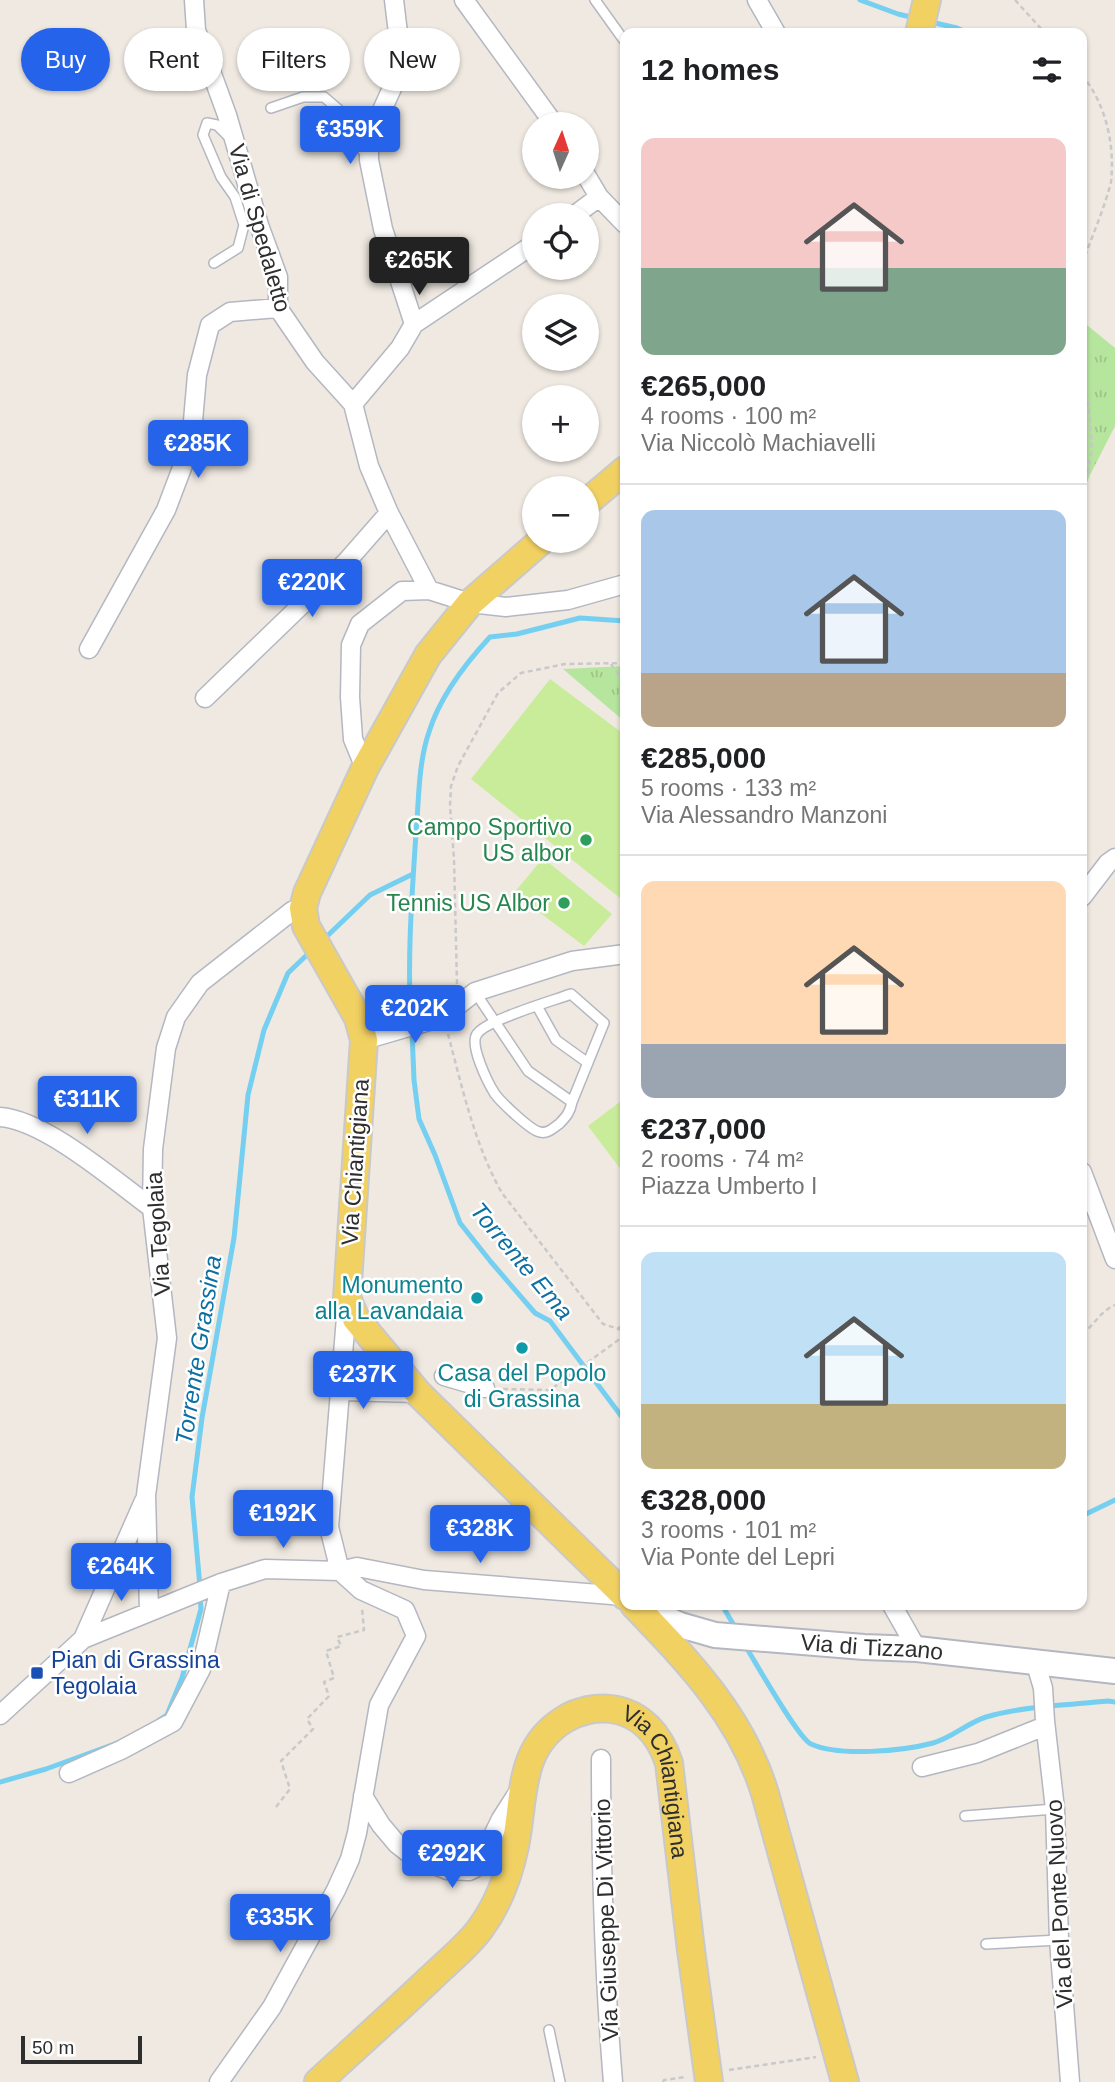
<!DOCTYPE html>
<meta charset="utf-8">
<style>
body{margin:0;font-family:Arial,sans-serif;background:#f2f2f2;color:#202124;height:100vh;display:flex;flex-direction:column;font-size:26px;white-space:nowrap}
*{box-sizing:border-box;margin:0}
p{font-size:23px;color:#757577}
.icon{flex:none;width:38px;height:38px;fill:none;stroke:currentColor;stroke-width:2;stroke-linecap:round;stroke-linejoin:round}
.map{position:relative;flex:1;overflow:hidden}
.details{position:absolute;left:620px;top:28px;width:467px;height:1582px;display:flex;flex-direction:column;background:#fff;border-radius:14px;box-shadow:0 2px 5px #0004}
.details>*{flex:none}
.guide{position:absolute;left:21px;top:28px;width:494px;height:63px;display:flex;gap:14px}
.needle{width:46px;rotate:3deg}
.buttons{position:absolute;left:522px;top:112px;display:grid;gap:14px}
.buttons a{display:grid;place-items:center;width:77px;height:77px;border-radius:50%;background:#fff;box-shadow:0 2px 5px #0004;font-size:35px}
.scale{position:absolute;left:21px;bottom:18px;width:121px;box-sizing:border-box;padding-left:7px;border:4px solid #2e2e2e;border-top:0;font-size:19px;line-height:24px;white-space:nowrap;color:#2e2e2e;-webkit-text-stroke:5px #fff;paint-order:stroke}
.price{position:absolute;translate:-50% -60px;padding:0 16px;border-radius:7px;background:#2563eb;color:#fff;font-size:23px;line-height:46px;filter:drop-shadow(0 2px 4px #0008)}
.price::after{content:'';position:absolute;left:50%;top:42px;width:21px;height:16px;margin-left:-10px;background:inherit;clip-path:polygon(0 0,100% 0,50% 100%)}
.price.selected{background:#222;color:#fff}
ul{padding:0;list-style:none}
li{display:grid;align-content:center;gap:14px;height:371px;padding:0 21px}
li+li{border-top:2px solid #e0e0e0}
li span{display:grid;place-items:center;height:217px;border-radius:14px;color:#555}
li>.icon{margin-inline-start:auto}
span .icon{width:126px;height:126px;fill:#fffc;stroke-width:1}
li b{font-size:30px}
h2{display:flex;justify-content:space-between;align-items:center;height:84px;padding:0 21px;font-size:30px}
.chip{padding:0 24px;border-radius:32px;background:#fff;box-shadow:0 2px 5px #0004;font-size:24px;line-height:63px}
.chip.selected{background:#2563eb;color:#fff}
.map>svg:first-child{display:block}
.park{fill:url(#park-tufts)}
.pitch{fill:#c9ec9a}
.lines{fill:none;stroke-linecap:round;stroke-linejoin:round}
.stream{stroke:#75cff0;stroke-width:5}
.lane-casing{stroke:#b4b7c1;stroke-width:12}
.street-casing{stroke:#b4b7c1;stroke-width:21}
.secondary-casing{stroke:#b4b7c1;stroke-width:28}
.primary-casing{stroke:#c9c9c9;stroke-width:30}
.path{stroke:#c9c9c9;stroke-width:2.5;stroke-dasharray:5 3.5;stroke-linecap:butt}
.lane{stroke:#fff;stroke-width:9}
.street{stroke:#fff;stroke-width:18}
.secondary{stroke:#fff;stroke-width:24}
.primary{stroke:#f2d163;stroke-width:26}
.leisure-dot{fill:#2e9e5b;stroke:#fff;stroke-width:2.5}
.culture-dot{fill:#0f9aa8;stroke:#fff;stroke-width:2.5}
.transit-dot{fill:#1a4fb4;stroke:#fff;stroke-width:2.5}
.labels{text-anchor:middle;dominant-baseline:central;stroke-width:5;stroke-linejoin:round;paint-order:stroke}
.street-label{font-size:23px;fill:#2e2e2e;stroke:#fff}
.leisure-label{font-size:23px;fill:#27864d;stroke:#fff;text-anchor:end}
.culture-label{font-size:23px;fill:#0d838f;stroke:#fff;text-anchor:end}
.transit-label{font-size:23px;fill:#164399;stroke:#fff;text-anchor:start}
.water-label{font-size:24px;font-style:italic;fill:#0d6fa3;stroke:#fff}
</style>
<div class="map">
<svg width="1115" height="2082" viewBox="0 0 1115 2082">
<defs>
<pattern id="park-tufts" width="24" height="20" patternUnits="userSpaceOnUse" patternTransform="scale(1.75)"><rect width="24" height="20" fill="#b6e59e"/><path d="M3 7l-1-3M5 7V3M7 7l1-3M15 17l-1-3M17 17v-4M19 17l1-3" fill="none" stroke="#9dc588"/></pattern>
</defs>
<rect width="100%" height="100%" fill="#efe9e1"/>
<!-- park -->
<path class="park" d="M1082,321L1115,348V426L1090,475L1082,494Z
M625,666V722L563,669Z"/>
<!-- pitch -->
<path class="pitch" d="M550,679L625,735V902L471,779Z
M543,858L612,914L584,946L514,893Z
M625,1098V1175L588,1126Z"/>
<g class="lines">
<!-- stream -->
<path class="stream" d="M860,0L898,14L915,18
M931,22L957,28L968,33
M322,941L370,895L413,874
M411,1021C407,959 412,895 416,833C419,800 418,764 429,732C440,696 465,664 490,637L517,634L580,618L625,621
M412,1031L414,1080L419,1119L435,1155L460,1223L491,1262L535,1313L550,1321L625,1421
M1082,1516L1115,1500
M200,1587L192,1497L202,1418L234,1238L248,1095L264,1030L288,973L312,950
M722,1605L736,1629
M746,1647C756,1663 798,1738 811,1744C839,1757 903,1751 933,1743C952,1738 967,1723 986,1717C1025,1706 1067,1705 1108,1701L1115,1702
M159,1720L167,1715L182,1678L201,1609L200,1597
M0,1782L46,1769L120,1742"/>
<defs>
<path id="lane" d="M595,0L623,39
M271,108L303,97H324L338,109L366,156
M214,263L238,248L244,225L235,197L221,177L203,135L207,123L217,125L229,137
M475,992L528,1071L572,1102C570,1112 567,1116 559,1124C553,1128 548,1134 540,1132C531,1131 501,1102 495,1094C488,1083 469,1045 477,1034C486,1020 552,1001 571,994L604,1023L572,1102
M537,1006L556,1040L588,1063
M965,1816L1055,1809
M986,1944L1059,1940
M549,2030L560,2082"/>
<path id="street" d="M194,0L196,30L227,115L259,225L278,277V308L315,362L353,404L369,466L389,513L429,590
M394,0L402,66L369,139V160L383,229L414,324
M464,0L554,124
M757,0L776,33
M586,175L599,197L625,224
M575,215L599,197
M353,404L400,348L414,324L534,244
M89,649L166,510L191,444L197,375L210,325L230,312L278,308
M205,698L347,561L389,513
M365,768L353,739L350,697L351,645L360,624L402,591L429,590L470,603L506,607L568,600L625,584
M1082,897L1108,863L1115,858
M364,1040L443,1017L475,992L572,961L625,954
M0,1117C45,1120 115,1181 152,1208
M1082,1172L1115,1259
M444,1376L485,1388
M341,1391L418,1393
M892,1605L917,1649
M149,1611L146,1495L167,1338L152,1208L153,1149L166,1048L176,1017L200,983L292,911L303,908
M83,1639L144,1501
M1035,1661L1043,1688L1045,1721L1055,1809L1059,1940L1070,2082
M0,1715L83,1639L221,1583L265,1569L340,1571L357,1567L424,1580L624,1596
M601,1759C601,1867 604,1975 613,2082
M922,1767L978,1753L1045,1726
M69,1773L121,1750L173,1722L201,1669L221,1583
M363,1796L381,1825L397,1844L411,1855L447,1870L469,1871L475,1868L481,1860L501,1819L519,1791
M219,2082L272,2007L336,1890L350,1859L357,1833L379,1705L416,1636L405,1610L361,1590L340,1571L329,1527L347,1305"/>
<g id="secondary">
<path id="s1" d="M635,1605L680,1625L715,1635L864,1647L917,1649L1115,1671"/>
</g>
<g id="primary">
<path d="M919,33L927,0"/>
<path d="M586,503L625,470"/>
<path d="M541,541L470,603L428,655L365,768L307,893L303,908L306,926L358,1018L364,1040L347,1298L356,1319L418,1393L625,1596"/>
<path d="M634,1605C689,1662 744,1719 766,1797L845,2082"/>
<path id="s2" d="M318,2082C356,2047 394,2013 431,1978C447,1962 467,1947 480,1929C497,1906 509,1875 515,1846C525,1798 517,1748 565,1719C578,1711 596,1707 611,1709C642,1713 660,1736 669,1763L691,1950L709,2082"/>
</g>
</defs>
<!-- lane casing -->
<use href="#lane" class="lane-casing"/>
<!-- street casing -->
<use href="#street" class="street-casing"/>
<!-- secondary casing -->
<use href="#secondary" class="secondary-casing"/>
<!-- primary casing -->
<use href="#primary" class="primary-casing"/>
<!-- path -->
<path class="path" d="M1015,0L1045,33
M1082,75C1106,104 1115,145 1111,182C1104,210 1091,238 1082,265
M1082,367L1090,418L1092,450L1084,491L1082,495
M611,664L618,674L625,678
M457,984L454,859L450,806L451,786L458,766L498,693L521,673L565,664L625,663
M448,1034C462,1087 475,1146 502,1193L603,1324L625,1331
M617,1329L625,1324
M1082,1334C1095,1325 1099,1312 1115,1305
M503,1389L550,1390L625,1335
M276,1807L290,1789L281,1761L313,1729L307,1719L329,1696L324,1682L334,1678L326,1651L341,1646L337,1637L364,1630L362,1608
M729,2070L816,2057
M663,2082L664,2080L686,2077"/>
<!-- lane -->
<use href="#lane" class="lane"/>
<!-- street -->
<use href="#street" class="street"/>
<!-- secondary -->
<use href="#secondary" class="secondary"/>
<!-- primary -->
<use href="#primary" class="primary"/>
</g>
<!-- markers -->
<g class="leisure-dot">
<circle cx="586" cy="840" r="7"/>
<circle cx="564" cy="903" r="7"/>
</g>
<g class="culture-dot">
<circle cx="477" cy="1298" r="7"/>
<circle cx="522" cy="1348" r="7"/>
</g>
<rect class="transit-dot" x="30" y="1666" width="14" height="14" rx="3.5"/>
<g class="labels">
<!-- street labels -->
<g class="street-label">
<text transform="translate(260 228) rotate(74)">Via di Spedaletto</text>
<text transform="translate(355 1162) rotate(-86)">Via Chiantigiana</text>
<text transform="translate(158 1234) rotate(-94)">Via Tegolaia</text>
<text stroke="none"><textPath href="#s1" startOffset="243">Via di Tizzano</textPath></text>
<text stroke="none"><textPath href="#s2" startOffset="600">Via Chiantigiana</textPath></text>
<text transform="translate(1059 1904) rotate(-93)">Via del Ponte Nuovo</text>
<text transform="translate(606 1920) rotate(-92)">Via Giuseppe Di Vittorio</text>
</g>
<!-- leisure labels -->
<g class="leisure-label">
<text x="572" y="827">Campo Sportivo<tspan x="572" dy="26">US albor</tspan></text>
<text x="550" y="903">Tennis US Albor</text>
</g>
<!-- culture labels -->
<g class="culture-label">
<text x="463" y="1285">Monumento<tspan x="463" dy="26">alla Lavandaia</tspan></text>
<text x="522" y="1373" text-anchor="middle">Casa del Popolo<tspan x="522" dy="26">di Grassina</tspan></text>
</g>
<!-- transit labels -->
<g class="transit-label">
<text x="51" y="1660">Pian di Grassina<tspan x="51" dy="26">Tegolaia</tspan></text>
</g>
<!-- water labels -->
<g class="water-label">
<text transform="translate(522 1261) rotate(50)">Torrente Ema</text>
<text transform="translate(198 1350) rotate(-81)">Torrente Grassina</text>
</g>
</g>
</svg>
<div class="buttons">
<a><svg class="needle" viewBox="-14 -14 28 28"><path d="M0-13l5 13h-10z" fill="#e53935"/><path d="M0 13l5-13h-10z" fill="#757577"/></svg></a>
<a><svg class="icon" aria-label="locate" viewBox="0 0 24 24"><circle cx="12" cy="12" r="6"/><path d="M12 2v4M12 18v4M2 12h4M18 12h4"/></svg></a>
<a><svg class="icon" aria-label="layers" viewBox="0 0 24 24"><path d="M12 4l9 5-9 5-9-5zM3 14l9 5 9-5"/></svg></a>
<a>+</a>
<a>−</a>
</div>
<div class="scale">50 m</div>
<b class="price" style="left:350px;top:166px">€359K</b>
<b class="price selected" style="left:419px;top:297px">€265K</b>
<b class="price" style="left:198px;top:480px">€285K</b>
<b class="price" style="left:312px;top:619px">€220K</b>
<b class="price" style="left:415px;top:1045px">€202K</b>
<b class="price" style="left:87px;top:1136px">€311K</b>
<b class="price" style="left:363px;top:1411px">€237K</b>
<b class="price" style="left:283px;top:1550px">€192K</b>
<b class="price" style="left:480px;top:1565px">€328K</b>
<b class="price" style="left:121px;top:1603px">€264K</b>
<b class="price" style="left:452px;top:1890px">€292K</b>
<b class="price" style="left:280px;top:1954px">€335K</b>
<div class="guide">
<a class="chip selected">Buy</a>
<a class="chip">Rent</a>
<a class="chip">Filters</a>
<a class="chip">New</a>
</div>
<section class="details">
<h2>12 homes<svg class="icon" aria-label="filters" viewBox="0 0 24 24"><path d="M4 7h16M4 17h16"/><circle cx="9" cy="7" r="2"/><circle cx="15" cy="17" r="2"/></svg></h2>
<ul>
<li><span style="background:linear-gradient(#f6c9c9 60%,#7fa58c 0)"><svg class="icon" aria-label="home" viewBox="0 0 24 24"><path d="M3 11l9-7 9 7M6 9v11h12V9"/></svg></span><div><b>€265,000</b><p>4 rooms · 100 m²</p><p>Via Niccolò Machiavelli</p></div></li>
<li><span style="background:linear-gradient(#a9c7e8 75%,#b9a48a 0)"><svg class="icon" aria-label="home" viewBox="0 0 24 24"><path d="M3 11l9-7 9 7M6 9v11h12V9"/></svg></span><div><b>€285,000</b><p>5 rooms · 133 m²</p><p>Via Alessandro Manzoni</p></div></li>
<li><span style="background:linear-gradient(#ffd9b3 75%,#9aa5b1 0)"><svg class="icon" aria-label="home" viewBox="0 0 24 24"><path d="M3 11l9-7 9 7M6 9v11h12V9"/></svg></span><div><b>€237,000</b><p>2 rooms · 74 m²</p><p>Piazza Umberto I</p></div></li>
<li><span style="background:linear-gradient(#bfe0f5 70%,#c2b280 0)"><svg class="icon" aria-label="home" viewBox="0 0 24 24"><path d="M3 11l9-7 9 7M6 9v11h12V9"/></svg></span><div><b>€328,000</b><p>3 rooms · 101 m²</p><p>Via Ponte del Lepri</p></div></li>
</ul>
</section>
</div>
